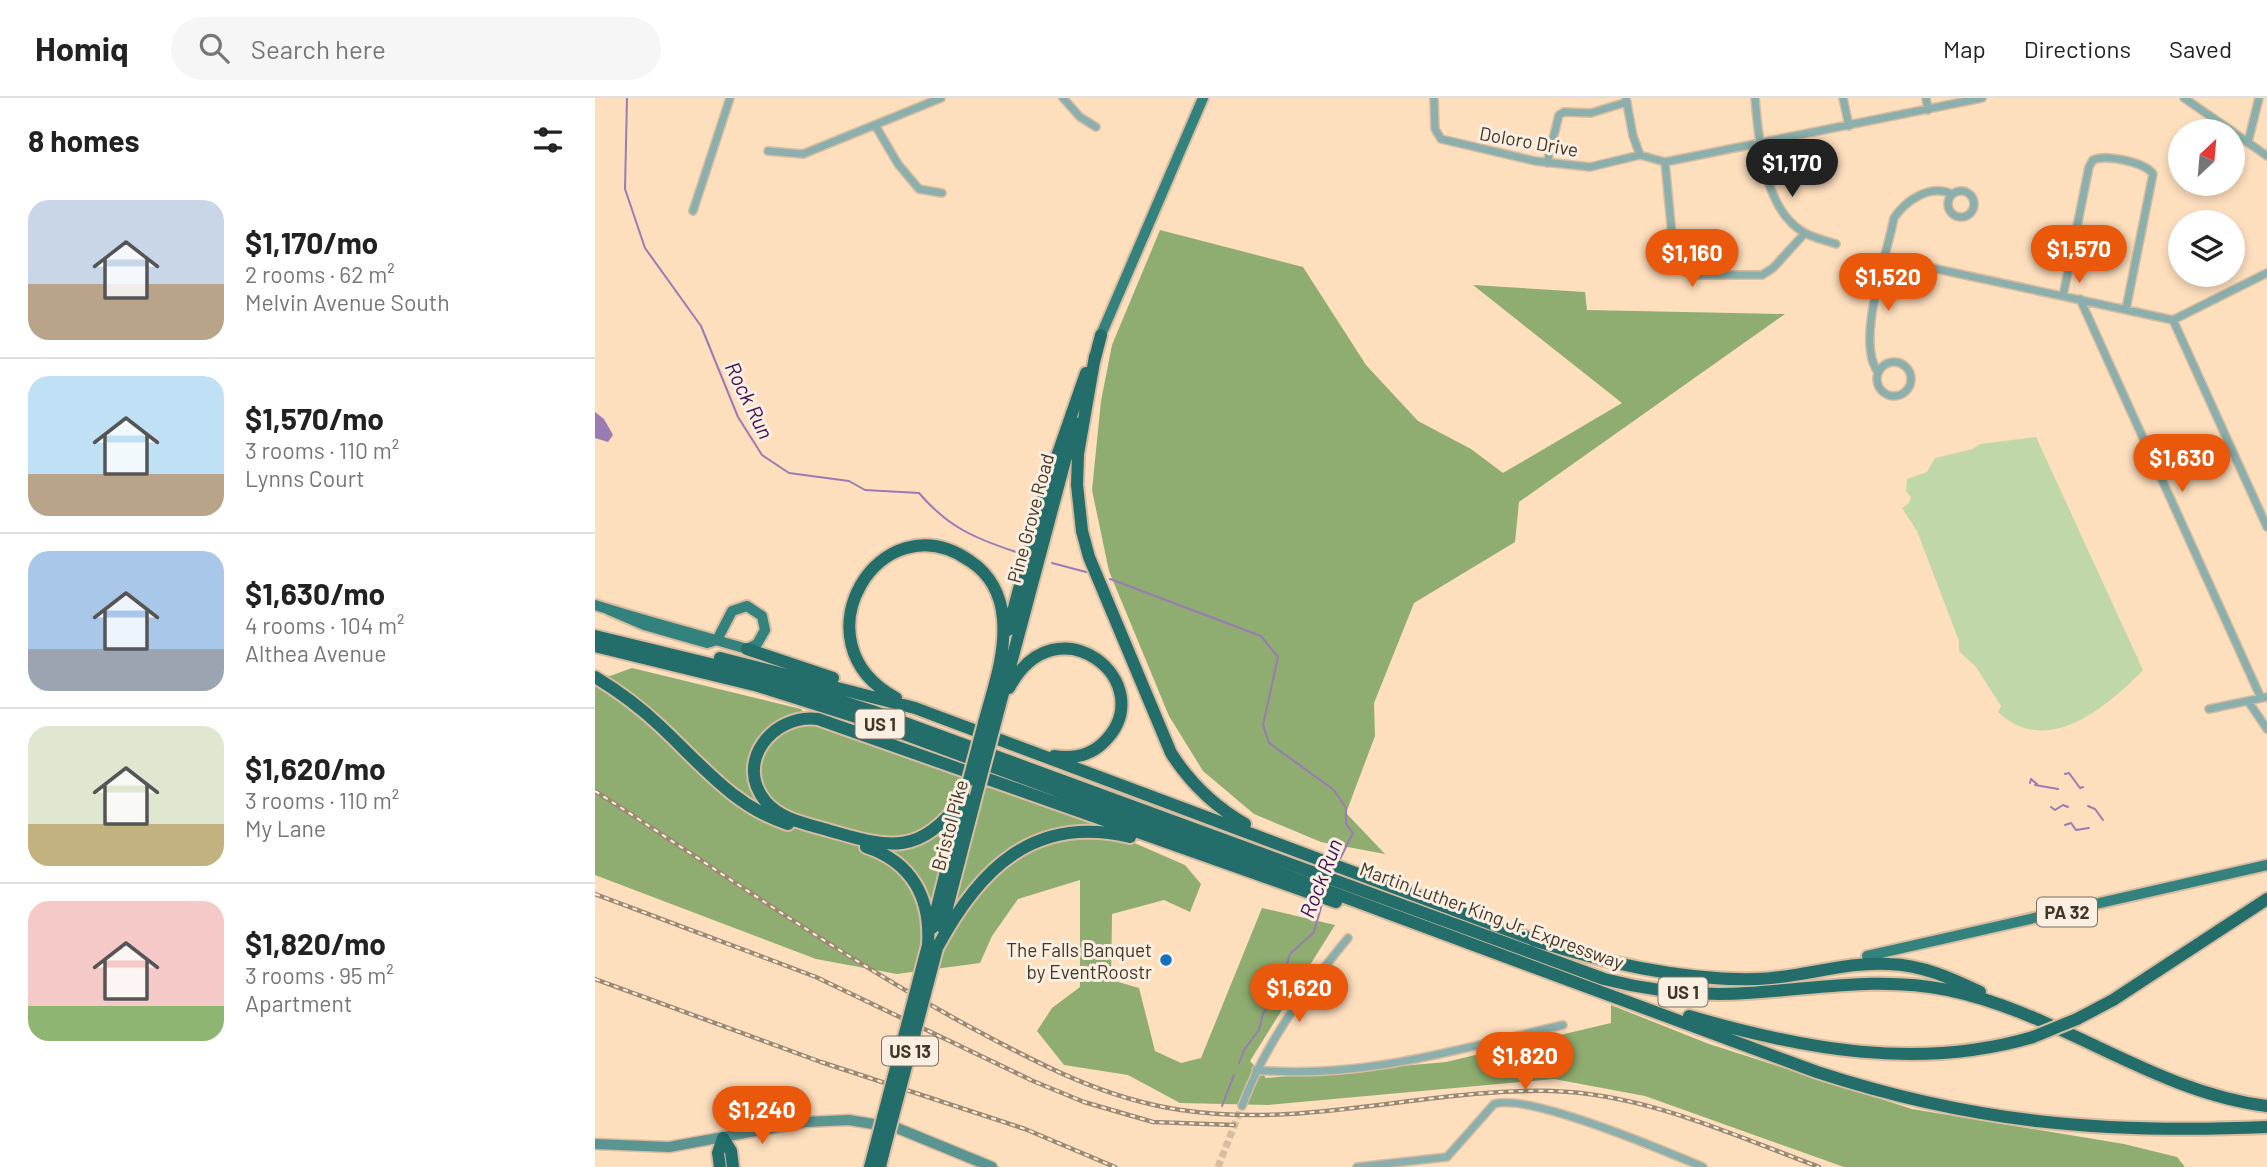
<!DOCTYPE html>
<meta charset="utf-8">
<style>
body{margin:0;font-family:Barlow,sans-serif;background:#f6f6f6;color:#222;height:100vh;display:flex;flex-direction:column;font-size:26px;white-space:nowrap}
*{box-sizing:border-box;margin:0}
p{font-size:23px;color:#767676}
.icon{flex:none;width:38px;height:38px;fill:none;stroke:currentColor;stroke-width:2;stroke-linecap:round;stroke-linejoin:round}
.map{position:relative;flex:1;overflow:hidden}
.panel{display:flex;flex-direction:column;background:#fff;width:595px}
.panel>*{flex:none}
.needle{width:46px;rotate:26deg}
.fabs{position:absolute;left:1573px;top:21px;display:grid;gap:14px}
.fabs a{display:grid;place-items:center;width:77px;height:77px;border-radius:50%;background:#fff;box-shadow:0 4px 10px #0003;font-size:35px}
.price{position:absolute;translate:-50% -60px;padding:0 16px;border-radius:24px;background:#ea580c;color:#fff;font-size:23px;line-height:46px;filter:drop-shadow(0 2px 4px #0008)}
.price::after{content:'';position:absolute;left:50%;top:42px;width:21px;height:16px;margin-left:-10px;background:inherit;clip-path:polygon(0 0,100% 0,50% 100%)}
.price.active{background:#222;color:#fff}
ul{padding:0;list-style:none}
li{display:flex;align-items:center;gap:21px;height:175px;padding:0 28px}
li+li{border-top:2px solid #e0e0e0}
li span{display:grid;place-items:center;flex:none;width:196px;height:140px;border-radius:21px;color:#555}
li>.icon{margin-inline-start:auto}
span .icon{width:84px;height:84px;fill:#fffc;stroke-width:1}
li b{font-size:30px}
h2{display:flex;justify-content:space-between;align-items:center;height:84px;padding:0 28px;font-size:30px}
header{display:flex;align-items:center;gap:42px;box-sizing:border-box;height:98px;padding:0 35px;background:#fff;border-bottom:2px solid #e0e0e0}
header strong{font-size:33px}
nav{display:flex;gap:38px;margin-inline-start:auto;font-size:24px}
.search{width:490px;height:63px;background:#f6f6f6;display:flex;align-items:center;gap:18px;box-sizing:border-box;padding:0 24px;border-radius:38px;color:#767676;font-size:26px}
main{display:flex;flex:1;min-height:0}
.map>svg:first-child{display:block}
.green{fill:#c0d7aa}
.forest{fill:#8fad70}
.water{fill:#9b7bb3}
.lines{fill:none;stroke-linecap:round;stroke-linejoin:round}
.stream{stroke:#9b7bb3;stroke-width:2}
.street-tunnel{stroke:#d8bc9f;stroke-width:7;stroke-dasharray:7 3.5;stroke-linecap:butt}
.street-casing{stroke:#d8bc9f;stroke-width:10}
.secondary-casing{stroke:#d8bc9f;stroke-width:13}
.primary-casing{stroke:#d8bc9f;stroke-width:14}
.highway-casing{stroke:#d8bc9f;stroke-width:16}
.street{stroke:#8aafac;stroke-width:7}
.secondary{stroke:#5b9591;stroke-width:10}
.primary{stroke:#33827d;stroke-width:10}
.highway{stroke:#236e6a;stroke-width:12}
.rail-casing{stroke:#9d8871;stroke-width:4.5}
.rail{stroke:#fbefe2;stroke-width:2;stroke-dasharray:5;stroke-linecap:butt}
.highway-bridge-casing{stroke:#d8bc9f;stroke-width:16;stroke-linecap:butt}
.highway-bridge{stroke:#236e6a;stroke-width:12}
.poi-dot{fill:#1372be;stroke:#fbefe2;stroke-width:2.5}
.labels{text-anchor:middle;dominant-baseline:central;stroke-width:6;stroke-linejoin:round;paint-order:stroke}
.shield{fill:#fbefe2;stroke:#7a6e60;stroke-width:2}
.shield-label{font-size:18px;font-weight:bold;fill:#423628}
.street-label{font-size:19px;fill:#423628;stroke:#fbefe2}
.poi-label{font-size:19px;fill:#423628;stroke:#fbefe2;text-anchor:end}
.water-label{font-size:21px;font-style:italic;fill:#3c0f56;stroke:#fbefe2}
</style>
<header>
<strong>Homiq</strong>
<div class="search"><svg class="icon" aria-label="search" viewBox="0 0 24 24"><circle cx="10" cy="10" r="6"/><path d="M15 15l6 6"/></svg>Search here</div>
<nav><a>Map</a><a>Directions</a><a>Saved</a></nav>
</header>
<main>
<section class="panel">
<h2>8 homes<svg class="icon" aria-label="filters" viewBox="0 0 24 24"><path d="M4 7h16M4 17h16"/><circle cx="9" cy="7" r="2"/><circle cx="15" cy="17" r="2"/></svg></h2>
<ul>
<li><span style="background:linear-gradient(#c9d6e8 60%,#b9a48a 0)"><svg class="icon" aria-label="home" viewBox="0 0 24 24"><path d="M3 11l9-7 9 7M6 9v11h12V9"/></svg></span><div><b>$1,170/mo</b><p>2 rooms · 62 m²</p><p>Melvin Avenue South</p></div></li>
<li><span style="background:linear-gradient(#bfe0f5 70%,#b9a48a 0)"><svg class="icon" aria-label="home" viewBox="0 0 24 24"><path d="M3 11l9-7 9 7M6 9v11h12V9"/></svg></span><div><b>$1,570/mo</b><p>3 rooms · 110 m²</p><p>Lynns Court</p></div></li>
<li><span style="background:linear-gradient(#a9c7e8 70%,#9aa5b1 0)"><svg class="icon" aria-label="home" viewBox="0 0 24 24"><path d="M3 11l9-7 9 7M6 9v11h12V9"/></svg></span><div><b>$1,630/mo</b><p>4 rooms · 104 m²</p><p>Althea Avenue</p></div></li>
<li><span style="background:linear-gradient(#dfe7d0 70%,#c2b280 0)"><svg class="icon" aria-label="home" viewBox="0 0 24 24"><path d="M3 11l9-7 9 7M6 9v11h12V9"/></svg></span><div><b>$1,620/mo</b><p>3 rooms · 110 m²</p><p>My Lane</p></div></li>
<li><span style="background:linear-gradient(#f6c9c9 75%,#8fb573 0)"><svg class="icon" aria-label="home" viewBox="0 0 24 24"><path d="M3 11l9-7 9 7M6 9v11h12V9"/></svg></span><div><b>$1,820/mo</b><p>3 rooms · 95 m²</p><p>Apartment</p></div></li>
</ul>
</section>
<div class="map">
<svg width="1672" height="1069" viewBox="0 0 1672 1069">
<rect width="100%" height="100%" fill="#fddebd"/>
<!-- green -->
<path class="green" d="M1441,339L1548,572C1511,610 1452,660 1403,614L1406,608L1381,569L1364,553V543L1322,433L1307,410L1314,405L1316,399L1311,393L1312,381L1332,374L1340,360L1378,351L1385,346Z"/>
<!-- forest -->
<path class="forest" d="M565,132L708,169L771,267L823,323L876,351L908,375L1027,305L878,187L990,194L992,212L1190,216L924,404L920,444L819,505L779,605L780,638L751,715L790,756L726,744L659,716L608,673L574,618L514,473L497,392L506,303L517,247Z
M37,570L206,611L222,629L482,720L590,767L606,786L595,814L569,802L517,816L516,882L544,890L560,953L586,965L606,960L667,810L740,827L655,963L671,980L851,964L1016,925V907L1114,946L1317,1011L1529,1046L1582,1059L1590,1069H1249L1050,998L959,981L673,1007L585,1005L533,977L469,967L442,933L457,910L485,889V782L423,801L397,838L385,865L302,876L221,861L0,777V574L15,578Z"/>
<!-- water -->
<path class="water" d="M0,314L9,321L18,337L13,344L0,340Z"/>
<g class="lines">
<!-- stream -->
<path class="stream" d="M32,0L30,91L50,150L106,228L143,319L167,357L194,375L254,383L270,392L324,395C353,429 379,440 421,454
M457,465L491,474
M515,481L666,538L683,559L668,627L674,645L739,692L751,710V726L758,735L745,761
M1470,676L1474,675L1485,690L1488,689
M1435,685L1436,681L1442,686
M1440,687L1463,691
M1493,708L1500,711L1508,722
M1456,709L1460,712L1468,707L1473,709
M1470,727L1476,725L1481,732L1494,730
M644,965L649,952L664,932L668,915L681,902L695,856L719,834L727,806
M627,1008L639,977"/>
<!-- street-tunnel -->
<path class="street-tunnel" d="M623,1069L647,1008"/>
<defs>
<path id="street" d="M468,0L485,19L501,29
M839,0L840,31L846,41L940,63L995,69L1045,57L1070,64L1387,0
M1031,0L1038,38L1045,57
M1160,0C1164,42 1168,112 1210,135C1219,140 1232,143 1241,146
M1248,0L1254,28
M1331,0L1333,12
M1589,0L1637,33
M280,27L303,66L324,91L347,95
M1638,34L1672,58
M1653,44L1664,0
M173,53L208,56L346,0
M1070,64L1079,158L1087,172L1097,177H1167L1178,170L1210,135
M952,65L964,17L969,14L996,15L1032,4
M1353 106a13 13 0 1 1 26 0a13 13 0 1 1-26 0Z
M98,113L135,0
M1291,160L1578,222L1672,175
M1468,198L1494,69L1498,62C1510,56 1550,64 1558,76L1531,211
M1485,201L1666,600
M1578,222L1672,429
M1282 281a17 17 0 1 1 34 0a17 17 0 1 1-34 0Z
M1283,274C1260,244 1292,157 1299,120C1311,102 1335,86 1357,96
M1653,603L1672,631
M1614,611L1672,599
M661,972C767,982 867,950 968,927
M647,1008C671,944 710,892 753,840
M762,1069L852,1059L899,1006C934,995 1070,1053 1108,1069"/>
<path id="secondary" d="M0,1046L74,1049L210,1024L254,1022L302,1030L397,1069"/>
<path id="primary" d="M506,237L608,0
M0,507C50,523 101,536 152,551L162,546L170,532L167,518L152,508L137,513L122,542L112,545L49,527L14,512
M1272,858L1672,767"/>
<path id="highway" d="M500,258L483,356L482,387L487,433L494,459L576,655C595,685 619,708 650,726
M499,264L506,237
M413,532L452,387L491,275
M0,538L165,578L277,613L1009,881C1055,893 1104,898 1152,895C1220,891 1284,878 1353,892C1465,915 1558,994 1672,1008
M0,548L163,588L274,623L1222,974C1378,1025 1509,1036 1672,1029
M152,551L238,580
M125,560L320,610L942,843
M0,579C23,593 45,609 65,628C105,665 139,709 193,726
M414,590C462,499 568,586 509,644C495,658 478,661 459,658
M301,600C198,545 285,400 375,463C395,476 406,497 408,521C411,557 398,591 389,625
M399,629L480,325
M369,699C323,760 295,750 229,731C208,725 186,721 171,704C138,665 178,615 223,621L741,804
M271,749C317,764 336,800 333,847
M347,829L384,686
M337,830L368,705
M938,842C1009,864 1086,883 1162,881C1206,880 1250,863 1294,866C1327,867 1356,880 1385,894
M342,850C384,771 439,716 535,739
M1094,918C1207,951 1323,973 1438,939
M1482,921L1518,902L1672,801
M128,1040L136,1053L138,1069
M125,1069L123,1055L128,1040
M275,1069L279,1054
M285,1069L288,1056"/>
</defs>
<!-- street casing -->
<use href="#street" class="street-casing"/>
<!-- secondary casing -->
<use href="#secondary" class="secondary-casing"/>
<!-- primary casing -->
<use href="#primary" class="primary-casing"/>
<!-- highway casing -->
<use href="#highway" class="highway-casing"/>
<!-- street -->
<use href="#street" class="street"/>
<!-- secondary -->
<use href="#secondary" class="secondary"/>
<!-- primary -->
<use href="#primary" class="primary"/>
<!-- highway -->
<use href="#highway" class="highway"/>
<defs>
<path id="rail" d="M0,693C125,773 246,859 377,930C444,966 510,1001 586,1012C712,1031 832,990 957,993C1051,996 1138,1037 1224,1069
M0,796L221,879L438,983L489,1004L558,1024L639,1027
M0,881L226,964L430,1031L520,1069"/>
</defs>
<!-- rail casing -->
<use href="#rail" class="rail-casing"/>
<!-- rail -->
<use href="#rail" class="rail"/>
<defs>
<path id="highway-bridge" d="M374,682L389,625
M384,686L399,629
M1438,939L1482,921
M279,1054L333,847
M288,1056L342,850"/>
</defs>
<!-- highway-bridge casing -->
<use href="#highway-bridge" class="highway-bridge-casing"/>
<!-- highway-bridge -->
<use href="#highway-bridge" class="highway-bridge"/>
</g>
<!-- markers -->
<circle class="poi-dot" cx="571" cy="862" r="7"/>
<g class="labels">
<!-- shield labels -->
<g class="shield">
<rect x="260.5" y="611.5" width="49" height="29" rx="5"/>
<rect x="1442" y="799.5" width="60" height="29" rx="5"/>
<rect x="1063.5" y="879.5" width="49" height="29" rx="5"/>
<rect x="287" y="938.5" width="56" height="29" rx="5"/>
</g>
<g class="shield-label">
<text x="285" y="626">US 1</text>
<text x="1472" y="814">PA 32</text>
<text x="1088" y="894">US 1</text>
<text x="315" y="953">US 13</text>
</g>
<!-- street labels -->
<g class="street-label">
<text transform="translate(934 43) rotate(10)">Doloro Drive</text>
<text transform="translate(435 420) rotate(-75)">Pine Grove Road</text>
<text transform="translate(354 727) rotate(-75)">Bristol Pike</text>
<text transform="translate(897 817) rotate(20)">Martin Luther King Jr. Expressway</text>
</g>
<!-- poi labels -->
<g class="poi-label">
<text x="557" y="851">The Falls Banquet<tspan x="557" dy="22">by EventRoostr</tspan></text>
</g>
<!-- water labels -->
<g class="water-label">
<text transform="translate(155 302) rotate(64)">Rock Run</text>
<text transform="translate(725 780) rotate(-69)">Rock Run</text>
</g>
</g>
</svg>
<div class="fabs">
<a><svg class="needle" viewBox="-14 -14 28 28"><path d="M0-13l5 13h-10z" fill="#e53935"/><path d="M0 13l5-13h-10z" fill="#767676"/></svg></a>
<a><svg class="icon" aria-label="layers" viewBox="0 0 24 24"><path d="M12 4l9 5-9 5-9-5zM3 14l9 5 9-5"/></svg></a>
</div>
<b class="price active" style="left:1197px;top:101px">$1,170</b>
<b class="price" style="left:1484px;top:187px">$1,570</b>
<b class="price" style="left:1097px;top:191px">$1,160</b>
<b class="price" style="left:1293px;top:215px">$1,520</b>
<b class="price" style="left:1587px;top:396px">$1,630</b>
<b class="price" style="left:704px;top:926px">$1,620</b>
<b class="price" style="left:930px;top:994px">$1,820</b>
<b class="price" style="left:167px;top:1048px">$1,240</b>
</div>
</main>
